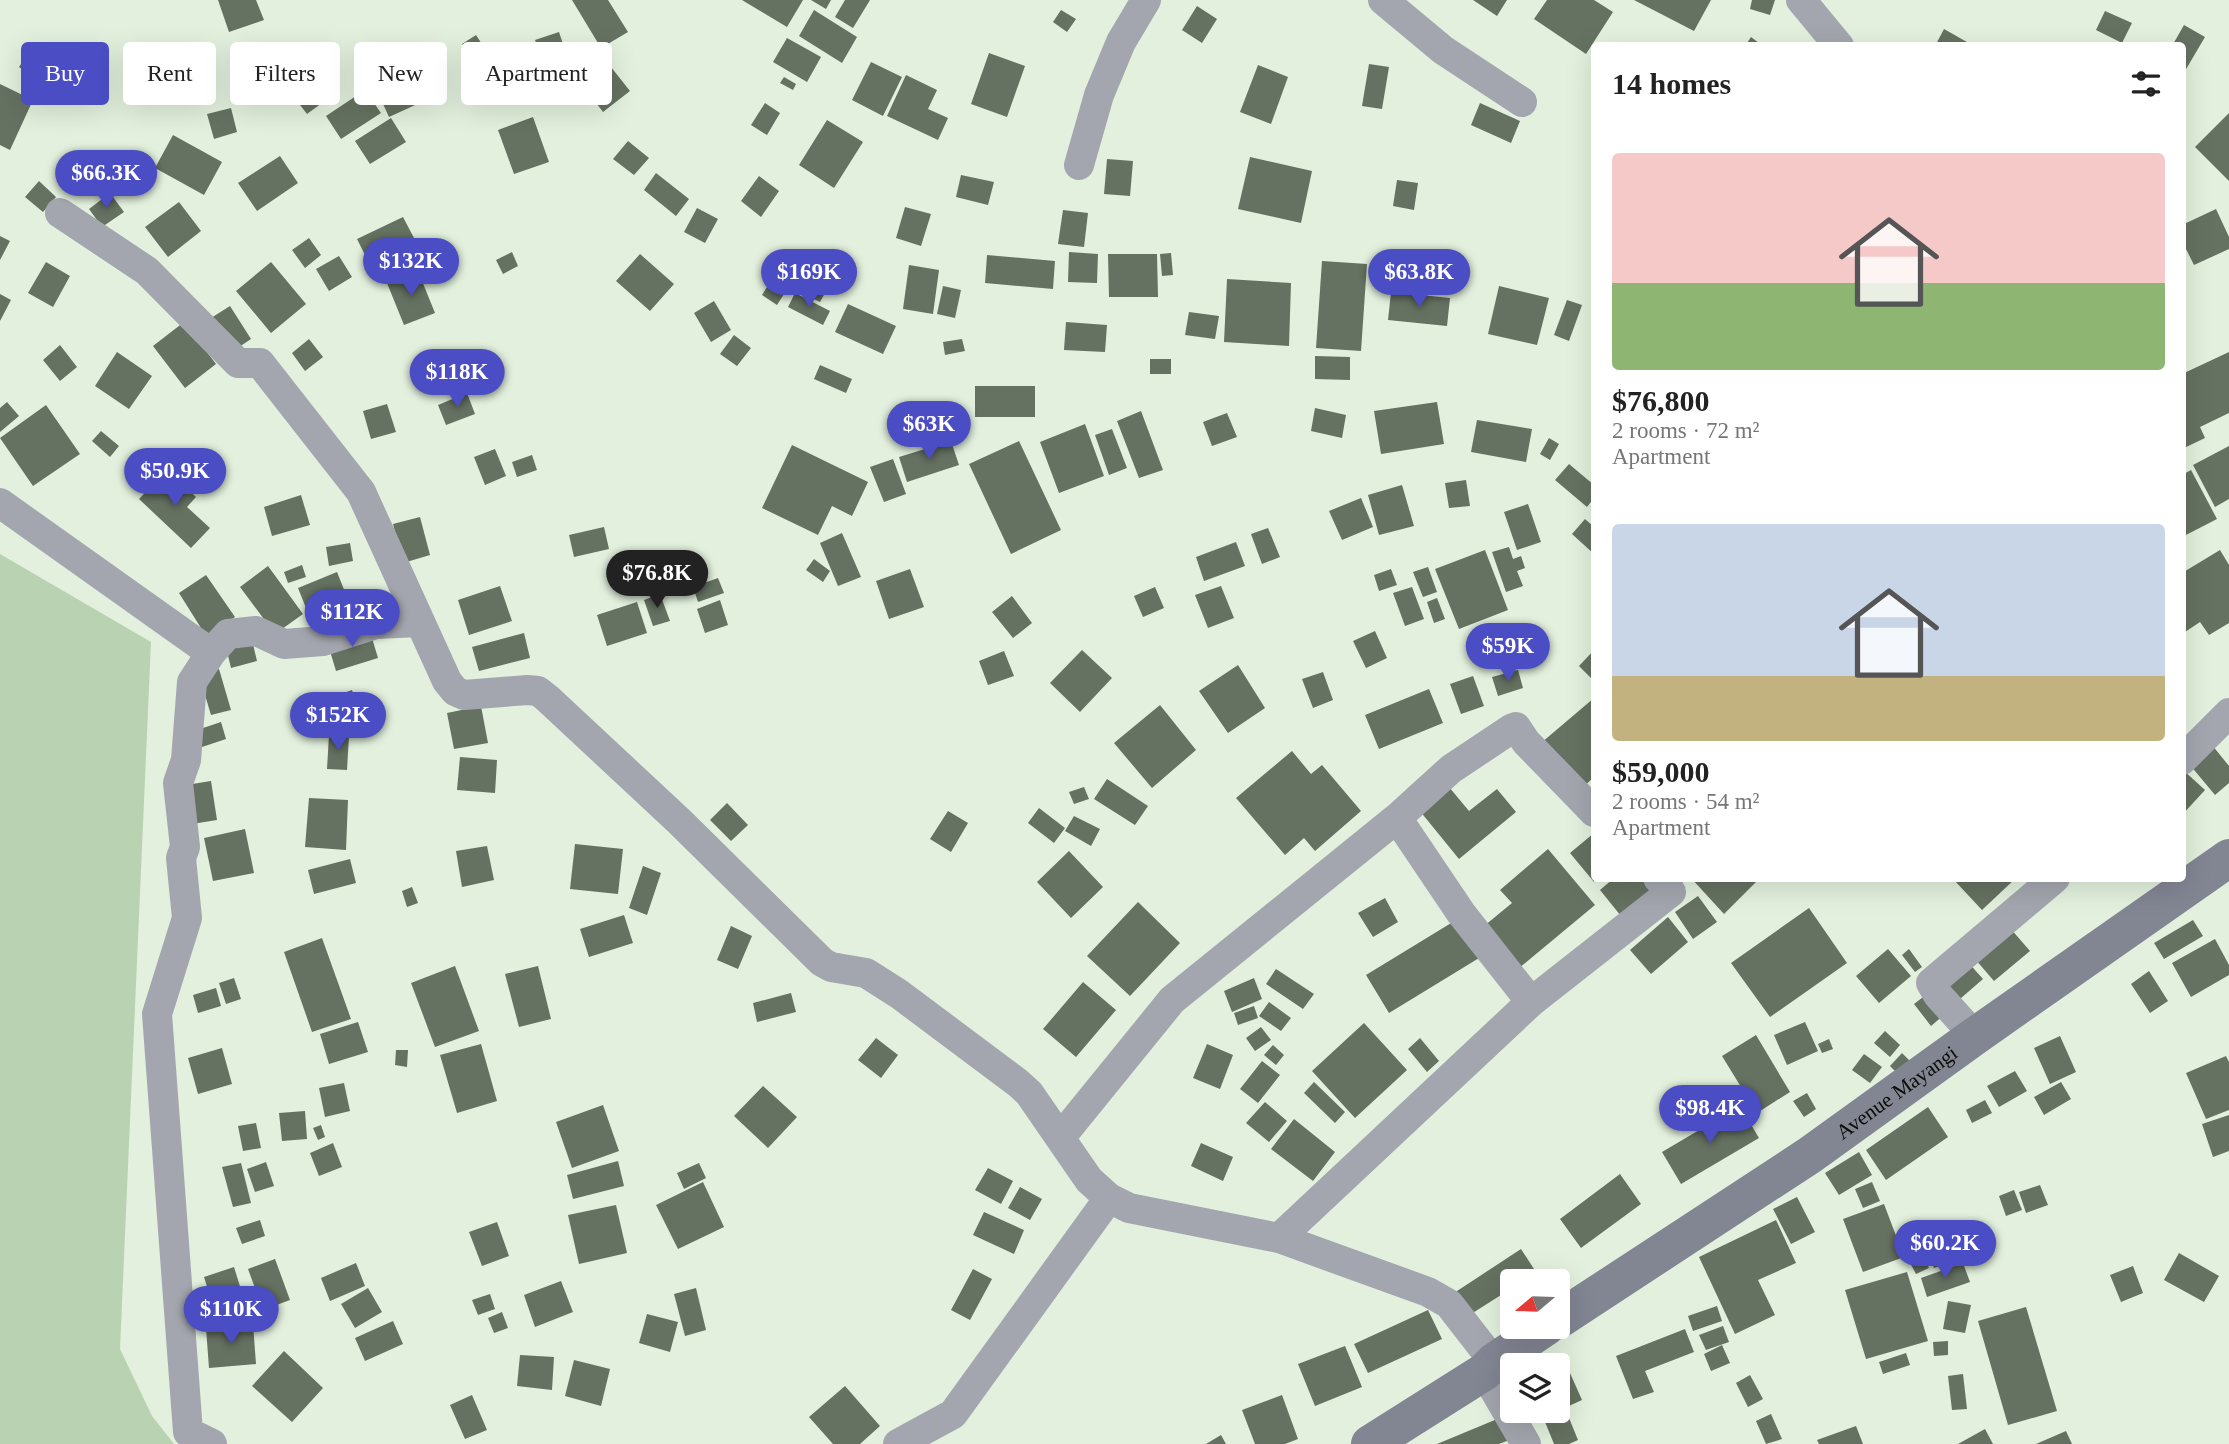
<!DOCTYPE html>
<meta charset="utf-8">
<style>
body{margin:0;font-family:"Times New Roman",serif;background:#f6f6f6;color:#222;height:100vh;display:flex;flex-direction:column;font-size:26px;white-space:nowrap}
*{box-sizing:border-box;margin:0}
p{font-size:23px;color:#767676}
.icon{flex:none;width:38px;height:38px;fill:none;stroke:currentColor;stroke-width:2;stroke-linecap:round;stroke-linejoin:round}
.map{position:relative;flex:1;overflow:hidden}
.sheet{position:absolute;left:1591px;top:42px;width:595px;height:840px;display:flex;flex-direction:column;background:#fff;border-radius:7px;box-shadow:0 7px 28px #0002}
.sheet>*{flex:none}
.banner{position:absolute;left:21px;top:42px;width:665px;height:63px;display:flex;gap:14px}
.needle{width:46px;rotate:251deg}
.buttons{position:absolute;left:1500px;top:1269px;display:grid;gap:14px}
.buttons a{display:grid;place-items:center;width:70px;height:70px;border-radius:7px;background:#fff;box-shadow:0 7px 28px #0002;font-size:35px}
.price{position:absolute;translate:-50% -60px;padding:0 16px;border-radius:24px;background:#4a4dc3;color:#fff;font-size:23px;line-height:46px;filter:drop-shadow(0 2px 4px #0008)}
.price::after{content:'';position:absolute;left:50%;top:42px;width:21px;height:16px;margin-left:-10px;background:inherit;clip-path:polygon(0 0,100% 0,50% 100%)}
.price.active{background:#222;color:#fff}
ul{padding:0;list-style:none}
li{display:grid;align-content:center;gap:14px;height:371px;padding:0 21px}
li span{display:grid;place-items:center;height:217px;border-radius:7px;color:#555}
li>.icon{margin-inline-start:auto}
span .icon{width:126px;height:126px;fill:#fffc;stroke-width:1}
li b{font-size:30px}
h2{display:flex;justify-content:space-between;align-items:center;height:84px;padding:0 21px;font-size:30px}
.chip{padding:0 24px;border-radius:7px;background:#fff;box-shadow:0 7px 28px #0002;font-size:24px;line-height:63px}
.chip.active{background:#4a4dc3;color:#fff}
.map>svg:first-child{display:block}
.green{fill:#b9d2b1}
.building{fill:#657161}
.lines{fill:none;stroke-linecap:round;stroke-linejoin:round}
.street{stroke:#a4a6af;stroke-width:30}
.secondary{stroke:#828592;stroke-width:38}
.labels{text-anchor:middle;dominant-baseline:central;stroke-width:7;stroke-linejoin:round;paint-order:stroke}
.street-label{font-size:21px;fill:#0a0e08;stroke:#e2f0dd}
</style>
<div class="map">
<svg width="2229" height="1444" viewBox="0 0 2229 1444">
<rect width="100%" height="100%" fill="#e2f0dd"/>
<!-- green -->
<path class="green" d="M0,554L151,642L120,1349L152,1416L174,1444H0Z"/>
<!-- building -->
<path class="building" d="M218,0H256L264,20L229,32Z
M572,0H608L628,32L601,48Z
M742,0H803L787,27Z
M811,0H831L826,9Z
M845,0H870L853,28L835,17Z
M1473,0H1507L1497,16Z
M1547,0H1594L1613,12L1586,54L1534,19Z
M1634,0H1711L1694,31Z
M1752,0H1775L1770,15L1750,9Z
M1197,6L1217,19L1202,43L1182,30Z
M814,10L857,37L842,63L799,36Z
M1061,10L1076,19L1067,32L1053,22Z
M2105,11L2132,23L2122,43L2096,30Z
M2184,25L2205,37L2182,76V46H2172Z
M1944,29L1974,46H1935Z
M559,32L566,53L543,61L535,40Z
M476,35L489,55L476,64L462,44Z
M1751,37L1763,46H1745Z
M787,38L821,57L807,82L773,62Z
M36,42L69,64L52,90L19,67Z
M989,53L1025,66L1007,117L971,104Z
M607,62L630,91L603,112L581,83Z
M871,62L902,77L883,116L852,100Z
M1369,64L1389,67L1382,109L1362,106Z
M1258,65L1288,77L1271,124L1240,112Z
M408,66L424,101L389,117L373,82Z
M317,72L333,95L307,114L290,92Z
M906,75L937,90L928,109L948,118L938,140L887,116Z
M784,77L796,84L793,90L780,83Z
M0,84L33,100L10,150L0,145Z
M365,90L381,113L341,139L326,116Z
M765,103L780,113L767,135L751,125Z
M1480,103L1520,121L1511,143L1471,125Z
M231,108L237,132L214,139L207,114Z
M2229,113V181L2195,147Z
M533,117L549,162L514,174L498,130Z
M391,118L406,142L370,164L355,141Z
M827,120L863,142L834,188L799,165Z
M173,135L222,162L204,195L155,168Z
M628,141L649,158L634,175L613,159Z
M280,156L298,183L257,211L238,183Z
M1250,157L1312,171L1301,223L1238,209Z
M1107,159L1133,161L1130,196L1104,194Z
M656,173L689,199L676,216L644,190Z
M961,175L994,182L988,205L956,197Z
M759,176L779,191L761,217L741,201Z
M1397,180L1418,183L1414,210L1393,206Z
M39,181L56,197L43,212L25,197Z
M110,193L124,212L102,227L89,209Z
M179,202L201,231L168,257L145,227Z
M905,207L931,214L921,246L896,238Z
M697,208L718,219L705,243L684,232Z
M2216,209L2229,237V249L2194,265L2182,241V225Z
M1063,210L1088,213L1084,247L1058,244Z
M403,217L414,238L408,241L418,261L382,278L376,265L371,267L357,239Z
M0,236L10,241L0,260Z
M309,238L321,255L305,268L292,250Z
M512,252L518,266L503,274L496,260Z
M1069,252L1098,254L1097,283L1068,282Z
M1171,253L1173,275L1162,276L1160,254Z
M640,254L674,284L650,311L616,281Z
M1108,254H1157L1158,297H1109Z
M987,255L1055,261L1053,289L985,283Z
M339,256L352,277L329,291L316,269Z
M805,261L837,267L833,285L801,278Z
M1322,261L1367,264L1361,351L1316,348Z
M46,262L70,276L53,307L28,293Z
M271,262L306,304L271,333L236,291Z
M909,265L939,270L933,314L903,309Z
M418,271L435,313L404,325L387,283Z
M1227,279L1291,283L1289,346L1224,342Z
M797,280L825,293L820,302L793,289Z
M770,282L786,291L777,305L762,295Z
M943,286L961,290L955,318L937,314Z
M1499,286L1549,298L1537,345L1488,334Z
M1391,292L1450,298L1447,326L1388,320Z
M795,293L830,311L823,325L788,307Z
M0,294L11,300L0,321Z
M1567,300L1582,305L1569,341L1554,335Z
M714,301L731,330L711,342L694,313Z
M848,304L896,326L883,354L835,332Z
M230,306L251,339L233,351L211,318Z
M1189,312L1219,316L1215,339L1185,335Z
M184,322L216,364L185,388L153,346Z
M1066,322L1107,325L1105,352L1064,350Z
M734,335L751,348L737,366L720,354Z
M309,339L323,357L305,371L292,353Z
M962,339L965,351L945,355L943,342Z
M60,345L77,367L60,381L43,360Z
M117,352L152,376L129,409L95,386Z
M2229,352V413L2200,427L2205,438L2182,449V374Z
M1315,356L1350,357V380L1315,379Z
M1150,359H1171V374H1150Z
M820,365L852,379L846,393L814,379Z
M975,386H1035V417H975Z
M467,393L475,414L446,425L438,405Z
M7,402L19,416L0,432V408Z
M1437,402L1444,444L1381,454L1374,411Z
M387,404L396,432L371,439L363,411Z
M46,405L80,454L33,486L0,438Z
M1315,408L1346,415L1342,438L1311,431Z
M1141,411L1163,470L1139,478L1117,421Z
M1227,413L1237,437L1212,446L1203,422Z
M1477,420L1532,429L1526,462L1471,452Z
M1085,424L1104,476L1059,493L1040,442Z
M1112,429L1127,468L1109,475L1095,435Z
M101,431L119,446L110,457L92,441Z
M1549,438L1559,444L1550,460L1540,454Z
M951,441L959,465L907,482L899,457Z
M1019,441L1061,530L1011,554L969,464Z
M792,445L868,482L852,516L832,506L818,535L762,508Z
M2229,446V499L2215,507L2193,465Z
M495,449L506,476L485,485L474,457Z
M532,455L537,470L517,477L512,462Z
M893,459L906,494L884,502L870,467Z
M1569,464L1594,485V498L1587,507L1555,480Z
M167,470L196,497L187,507L210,528L191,548L139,499Z
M2191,470L2217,519L2182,537V475Z
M1466,480L1470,506L1449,508L1445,483Z
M1402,485L1414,526L1379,535L1368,495Z
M301,495L310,525L272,536L264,507Z
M1361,498L1373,527L1342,540L1329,511Z
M1528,504L1541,542L1517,550L1504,512Z
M420,517L430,555L403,563L393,524Z
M1585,519L1594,527V554L1572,534Z
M604,527L609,549L574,557L569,535Z
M1268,528L1280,557L1262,564L1251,534Z
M842,533L861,577L838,586L820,543Z
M1236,542L1245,566L1204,581L1196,557Z
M350,543L353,561L329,566L326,547Z
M1509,547L1513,559L1521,556L1525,568L1517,571L1523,586L1506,592L1492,552Z
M1485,550L1508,610L1459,629L1435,569Z
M2220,550L2229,565V623L2209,635L2200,622L2185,632L2182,627V573Z
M814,559L830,571L823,582L806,570Z
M302,565L306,577L288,583L284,572Z
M268,566L303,614L275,634L240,587Z
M1428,567L1437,592L1423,597L1413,572Z
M910,569L924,607L889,619L876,581Z
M1391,569L1397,585L1379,591L1374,575Z
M337,572L349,602L310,618L298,588Z
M206,575L235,617L206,636L179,593Z
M718,578L724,593L698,602L693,587Z
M500,586L512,621L469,635L458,600Z
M1221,586L1234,618L1208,628L1195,595Z
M1155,587L1164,608L1143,617L1134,596Z
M1412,587L1424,619L1405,626L1393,593Z
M660,594L670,621L653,626L644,600Z
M1012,596L1032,623L1013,638L992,612Z
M1437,598L1445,619L1434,623L1427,602Z
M720,600L728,625L705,633L697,609Z
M637,602L647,633L607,646L597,615Z
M358,607L364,621L326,637L320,623Z
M369,628L378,658L336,671L327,641Z
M1375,631L1387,658L1366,668L1353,641Z
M524,633L530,658L479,671L472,647Z
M251,636L257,661L231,668L225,643Z
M1082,650L1112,678L1080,712L1050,683Z
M1594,650V681L1579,666Z
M1004,651L1014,676L988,685L979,661Z
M1238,665L1265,708L1228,733L1199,691Z
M219,669L231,710L211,715L199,675Z
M1518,670L1523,688L1498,696L1492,677Z
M1323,672L1333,700L1313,708L1302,679Z
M1473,676L1484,706L1461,714L1450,684Z
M1429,689L1443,723L1379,749L1365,715Z
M352,690L359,710L323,723L316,703Z
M1594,698V777L1581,789L1541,743Z
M1160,705L1196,750L1152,788L1114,743Z
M481,706L488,743L454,749L447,713Z
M221,722L226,739L202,747L197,730Z
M329,735L349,736L347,770L327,769Z
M2212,745L2229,766V783L2215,795L2190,765Z
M1292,751L1311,774L1322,765L1361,811L1315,851L1304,838L1285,855L1236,798Z
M460,757L497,760L495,793L457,790Z
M2182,769L2205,790L2182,815Z
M1107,779L1148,806L1135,825L1094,799Z
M211,781L217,820L192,824L186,785Z
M1444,781L1469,811L1497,789L1516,812L1459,859L1415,805Z
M1084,787L1089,799L1074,804L1069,792Z
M309,798L348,800L346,850L305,847Z
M727,803L748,825L731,841L710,820Z
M1039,808L1065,828L1054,843L1028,823Z
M948,811L968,823L951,852L930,839Z
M1074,816L1100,829L1091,846L1065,831Z
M245,829L254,873L213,881L204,838Z
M1594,833V882L1570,853Z
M575,844L623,849L618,894L570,889Z
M487,846L494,880L462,887L456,851Z
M1548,849L1595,905L1513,973L1478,931L1512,903L1500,890Z
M1069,851L1103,887L1071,918L1037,882Z
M350,859L356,883L314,894L308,870Z
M643,866L661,873L647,915L629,908Z
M1614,878H1652L1662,891L1625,921L1600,890Z
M1691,878H1760L1724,914Z
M1956,878H2016L1982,910L1954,880Z
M412,887L418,903L407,907L402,891Z
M1698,896L1717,922L1693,939L1675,912Z
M1385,898L1398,922L1373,937L1358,913Z
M1138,902L1180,943L1130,996L1087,956Z
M1809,908L1847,963L1770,1017L1731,963Z
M624,915L633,943L589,957L580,929Z
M1461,917L1484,955L1389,1013L1366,975Z
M1668,917L1688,942L1651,974L1630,950Z
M2193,920L2203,936L2164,959L2154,943Z
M731,926L752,936L738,969L717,960Z
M2010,928L2030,951L1994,981L1975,959Z
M322,938L351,1019L312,1032L284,952Z
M2215,939L2229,965V975L2191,997L2172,963Z
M1888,949L1911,976L1879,1003L1856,976Z
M1909,949L1922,967L1915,972L1902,955Z
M1966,960L1983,979L1953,1005L1936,986Z
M455,966L479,1031L435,1047L411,983Z
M538,966L551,1019L519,1027L505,974Z
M1276,969L1314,994L1303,1009L1266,984Z
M2149,971L2168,1001L2150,1013L2131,984Z
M234,978L241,999L226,1004L219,983Z
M1254,978L1262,999L1232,1012L1224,991Z
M1083,982L1116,1010L1076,1057L1043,1029Z
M216,988L221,1006L198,1013L193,995Z
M791,993L796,1012L757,1022L753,1003Z
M1927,994L1944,1015L1931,1026L1914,1004Z
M1269,1002L1291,1018L1281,1031L1259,1016Z
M1254,1006L1258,1018L1238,1025L1234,1013Z
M358,1022L368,1052L329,1064L320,1034Z
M1805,1022L1818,1051L1787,1065L1774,1035Z
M1364,1023L1407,1070L1355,1118L1312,1071Z
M1261,1027L1271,1040L1255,1051L1246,1038Z
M1885,1031L1900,1045L1890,1057L1874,1043Z
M1756,1035L1790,1092L1757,1113L1722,1056Z
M2060,1036L2076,1072L2050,1084L2034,1048Z
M876,1038L898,1055L881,1078L858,1060Z
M1420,1038L1439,1061L1427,1072L1408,1049Z
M1829,1039L1833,1049L1822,1053L1818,1044Z
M481,1044L497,1101L457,1113L440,1055Z
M1207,1044L1233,1055L1220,1089L1193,1078Z
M1273,1045L1284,1055L1276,1065L1264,1055Z
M222,1048L232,1084L198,1094L188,1058Z
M396,1050H408L407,1067L395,1065Z
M1902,1053L1911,1062L1899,1075L1890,1066Z
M1864,1054L1882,1067L1870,1083L1852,1070Z
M2226,1056L2229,1062V1110L2206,1119L2186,1073Z
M1262,1061L1280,1075L1258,1103L1240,1089Z
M2015,1071L2027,1091L1999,1107L1987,1086Z
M1314,1082L1345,1112L1335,1123L1304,1093Z
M2061,1082L2071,1099L2044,1115L2034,1097Z
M344,1083L350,1111L325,1117L319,1088Z
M763,1086L797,1117L768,1148L734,1116Z
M1807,1093L1816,1109L1804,1117L1793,1101Z
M1985,1100L1992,1113L1972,1123L1966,1110Z
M1265,1102L1287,1121L1269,1142L1246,1123Z
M603,1105L619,1151L572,1168L556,1122Z
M1740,1106L1759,1138L1681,1184L1662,1152Z
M1928,1107L1948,1137L1886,1180L1866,1150Z
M305,1111L307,1139L282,1141L279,1113Z
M2229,1115V1151L2213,1157L2202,1124Z
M1294,1119L1335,1152L1313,1181L1271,1149Z
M256,1123L261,1148L243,1151L238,1126Z
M321,1125L325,1137L318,1140L313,1128Z
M333,1143L342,1167L319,1176L310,1153Z
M1201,1143L1233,1157L1223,1181L1191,1166Z
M1859,1152L1872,1175L1839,1195L1825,1173Z
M618,1161L624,1186L573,1199L567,1175Z
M266,1162L274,1186L255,1192L247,1169Z
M241,1163L251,1203L233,1207L222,1167Z
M699,1163L706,1178L684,1189L677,1173Z
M988,1168L1013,1181L1001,1204L975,1190Z
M1620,1174L1641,1204L1581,1248L1560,1219Z
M703,1182L724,1227L678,1249L656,1205Z
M1872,1182L1880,1201L1863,1208L1855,1189Z
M2040,1185L2048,1205L2026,1213L2019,1192Z
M1020,1187L1042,1199L1030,1220L1008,1208Z
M2014,1190L2022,1210L2006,1216L1999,1196Z
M1797,1197L1815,1232L1791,1244L1773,1209Z
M1884,1204L1904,1257L1863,1272L1843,1219Z
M616,1205L627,1253L579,1264L568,1215Z
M984,1212L1024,1230L1014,1254L973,1235Z
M260,1220L265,1236L242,1244L236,1228Z
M1776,1220L1796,1263L1758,1280L1775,1315L1735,1334L1699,1257Z
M497,1222L509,1256L482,1266L469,1232Z
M1916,1241L1929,1268L1916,1274L1902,1248Z
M1959,1244L1964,1257L1934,1268L1929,1256Z
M1521,1249L1536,1272L1523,1281H1512V1288L1468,1316L1454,1293Z
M2179,1253L2219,1276L2204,1302L2164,1280Z
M275,1259L290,1300L263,1310L248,1269Z
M356,1263L365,1286L330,1301L321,1278Z
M1963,1263L1970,1282L1927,1297L1921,1278Z
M2133,1266L2143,1293L2121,1302L2110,1275Z
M234,1267L247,1309L217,1319L204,1277Z
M973,1269L992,1279L970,1320L951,1310Z
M1907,1272L1928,1341L1866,1359L1845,1290Z
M561,1281L573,1312L535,1327L524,1295Z
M368,1288L382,1312L355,1328L341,1304Z
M696,1288L706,1330L685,1336L674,1294Z
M490,1294L495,1309L478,1315L472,1300Z
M1948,1301L1971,1305L1965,1333L1943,1329Z
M1717,1306L1722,1321L1693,1331L1688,1316Z
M2026,1307L2057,1411L2008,1425L1978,1321Z
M1428,1310L1442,1339L1368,1373L1354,1344Z
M502,1312L508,1328L494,1333L488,1318Z
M647,1314L678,1322L670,1352L639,1343Z
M393,1321L403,1344L365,1361L355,1338Z
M253,1324L256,1364L209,1368L206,1328Z
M1723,1326L1729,1342L1706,1350L1699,1335Z
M1685,1329L1694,1352L1645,1371L1654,1392L1633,1399L1616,1356Z
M1948,1341V1355L1934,1356L1933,1342Z
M1722,1345L1730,1363L1711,1371L1704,1354Z
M1345,1346L1362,1387L1315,1406L1298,1364Z
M284,1351L323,1388L292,1422L252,1386Z
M1906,1353L1910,1365L1883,1374L1879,1362Z
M520,1355L554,1357L552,1390L517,1386Z
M574,1360L610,1369L601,1406L565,1396Z
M1570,1373L1582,1400L1545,1417L1542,1410H1558V1378Z
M1963,1374L1967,1409L1952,1410L1948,1376Z
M1750,1375L1763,1399L1748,1407L1736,1383Z
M845,1386L880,1426L860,1444H833L809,1417Z
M472,1395L487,1430L465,1439L450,1405Z
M1282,1395L1298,1439L1285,1444H1255L1242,1410Z
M1567,1413L1578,1440L1569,1444H1554L1545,1422Z
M1771,1414L1782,1439L1766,1444L1756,1421Z
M1502,1417L1512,1439L1499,1444H1437Z
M1856,1426L1863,1444H1819L1817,1440Z
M1985,1429L1993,1444H1958Z
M2066,1431L2072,1444H2036Z
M1221,1435L1226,1444H1206Z"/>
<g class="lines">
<!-- street -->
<path class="street" d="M1383,0L1443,50L1522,102
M1801,0L1839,46
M1079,165L1099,95L1121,42L1146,0
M60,213L147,271L238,363H260L361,492L447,681L455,691L464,695L527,690L538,691L547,698L679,821L822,962L831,967L866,973L899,994L1018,1083L1029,1093L1089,1180L1109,1198L1129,1208L1279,1238L1428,1292L1449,1304L1494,1362
M0,503L211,653
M2182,760L2229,713
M1397,818L1461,913L1531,1002
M1975,1036L1938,995L1931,983L2055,878
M1060,1138L1172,1000L1397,818L1451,769L1511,729L1516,727L1526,742L1594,812
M1279,1238L1531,1002L1671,892L1658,878
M1484,1372L1526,1444
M212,1444L188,1432L157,1014L187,918L181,858L185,847L178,783L186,760L192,682L211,653L228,634L256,631L284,644L323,641L376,624L420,622
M898,1444L953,1414L1109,1198"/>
<!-- secondary -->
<g class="secondary">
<path id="s1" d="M1558,1320L1810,1155L1975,1036L2229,858"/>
<path d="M1370,1444L1484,1372L1494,1362L1547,1326"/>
</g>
</g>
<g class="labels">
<!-- street labels -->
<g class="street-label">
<text stroke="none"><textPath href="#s1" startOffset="408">Avenue Mayangi</textPath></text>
</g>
</g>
</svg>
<div class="buttons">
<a><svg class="needle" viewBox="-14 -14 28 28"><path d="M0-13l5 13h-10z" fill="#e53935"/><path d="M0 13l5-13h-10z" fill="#767676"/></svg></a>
<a><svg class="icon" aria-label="layers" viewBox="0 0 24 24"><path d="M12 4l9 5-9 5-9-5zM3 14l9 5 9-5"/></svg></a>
</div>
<b class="price" style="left:106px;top:210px">$66.3K</b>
<b class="price" style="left:411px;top:298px">$132K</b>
<b class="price" style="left:809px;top:309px">$169K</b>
<b class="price" style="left:1419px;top:309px">$63.8K</b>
<b class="price" style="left:457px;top:409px">$118K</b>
<b class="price" style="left:929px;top:461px">$63K</b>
<b class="price" style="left:175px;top:508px">$50.9K</b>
<b class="price active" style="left:657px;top:610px">$76.8K</b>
<b class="price" style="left:352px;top:649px">$112K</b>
<b class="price" style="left:1508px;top:683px">$59K</b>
<b class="price" style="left:338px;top:752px">$152K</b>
<b class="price" style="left:1710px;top:1145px">$98.4K</b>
<b class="price" style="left:1945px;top:1280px">$60.2K</b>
<b class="price" style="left:231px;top:1346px">$110K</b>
<div class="banner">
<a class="chip active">Buy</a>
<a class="chip">Rent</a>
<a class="chip">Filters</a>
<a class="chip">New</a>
<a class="chip">Apartment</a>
</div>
<section class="sheet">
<h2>14 homes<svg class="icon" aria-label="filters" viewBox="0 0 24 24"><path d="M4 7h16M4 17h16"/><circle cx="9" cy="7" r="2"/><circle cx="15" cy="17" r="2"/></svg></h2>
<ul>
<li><span style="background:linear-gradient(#f6c9c9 60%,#8fb573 0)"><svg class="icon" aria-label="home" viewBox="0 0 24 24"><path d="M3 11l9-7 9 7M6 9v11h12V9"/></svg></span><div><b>$76,800</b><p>2 rooms · 72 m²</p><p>Apartment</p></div></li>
<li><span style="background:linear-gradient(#c9d6e8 70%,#c2b280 0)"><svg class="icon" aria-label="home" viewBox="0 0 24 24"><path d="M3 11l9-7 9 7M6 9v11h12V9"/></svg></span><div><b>$59,000</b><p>2 rooms · 54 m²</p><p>Apartment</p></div></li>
</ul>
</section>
</div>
